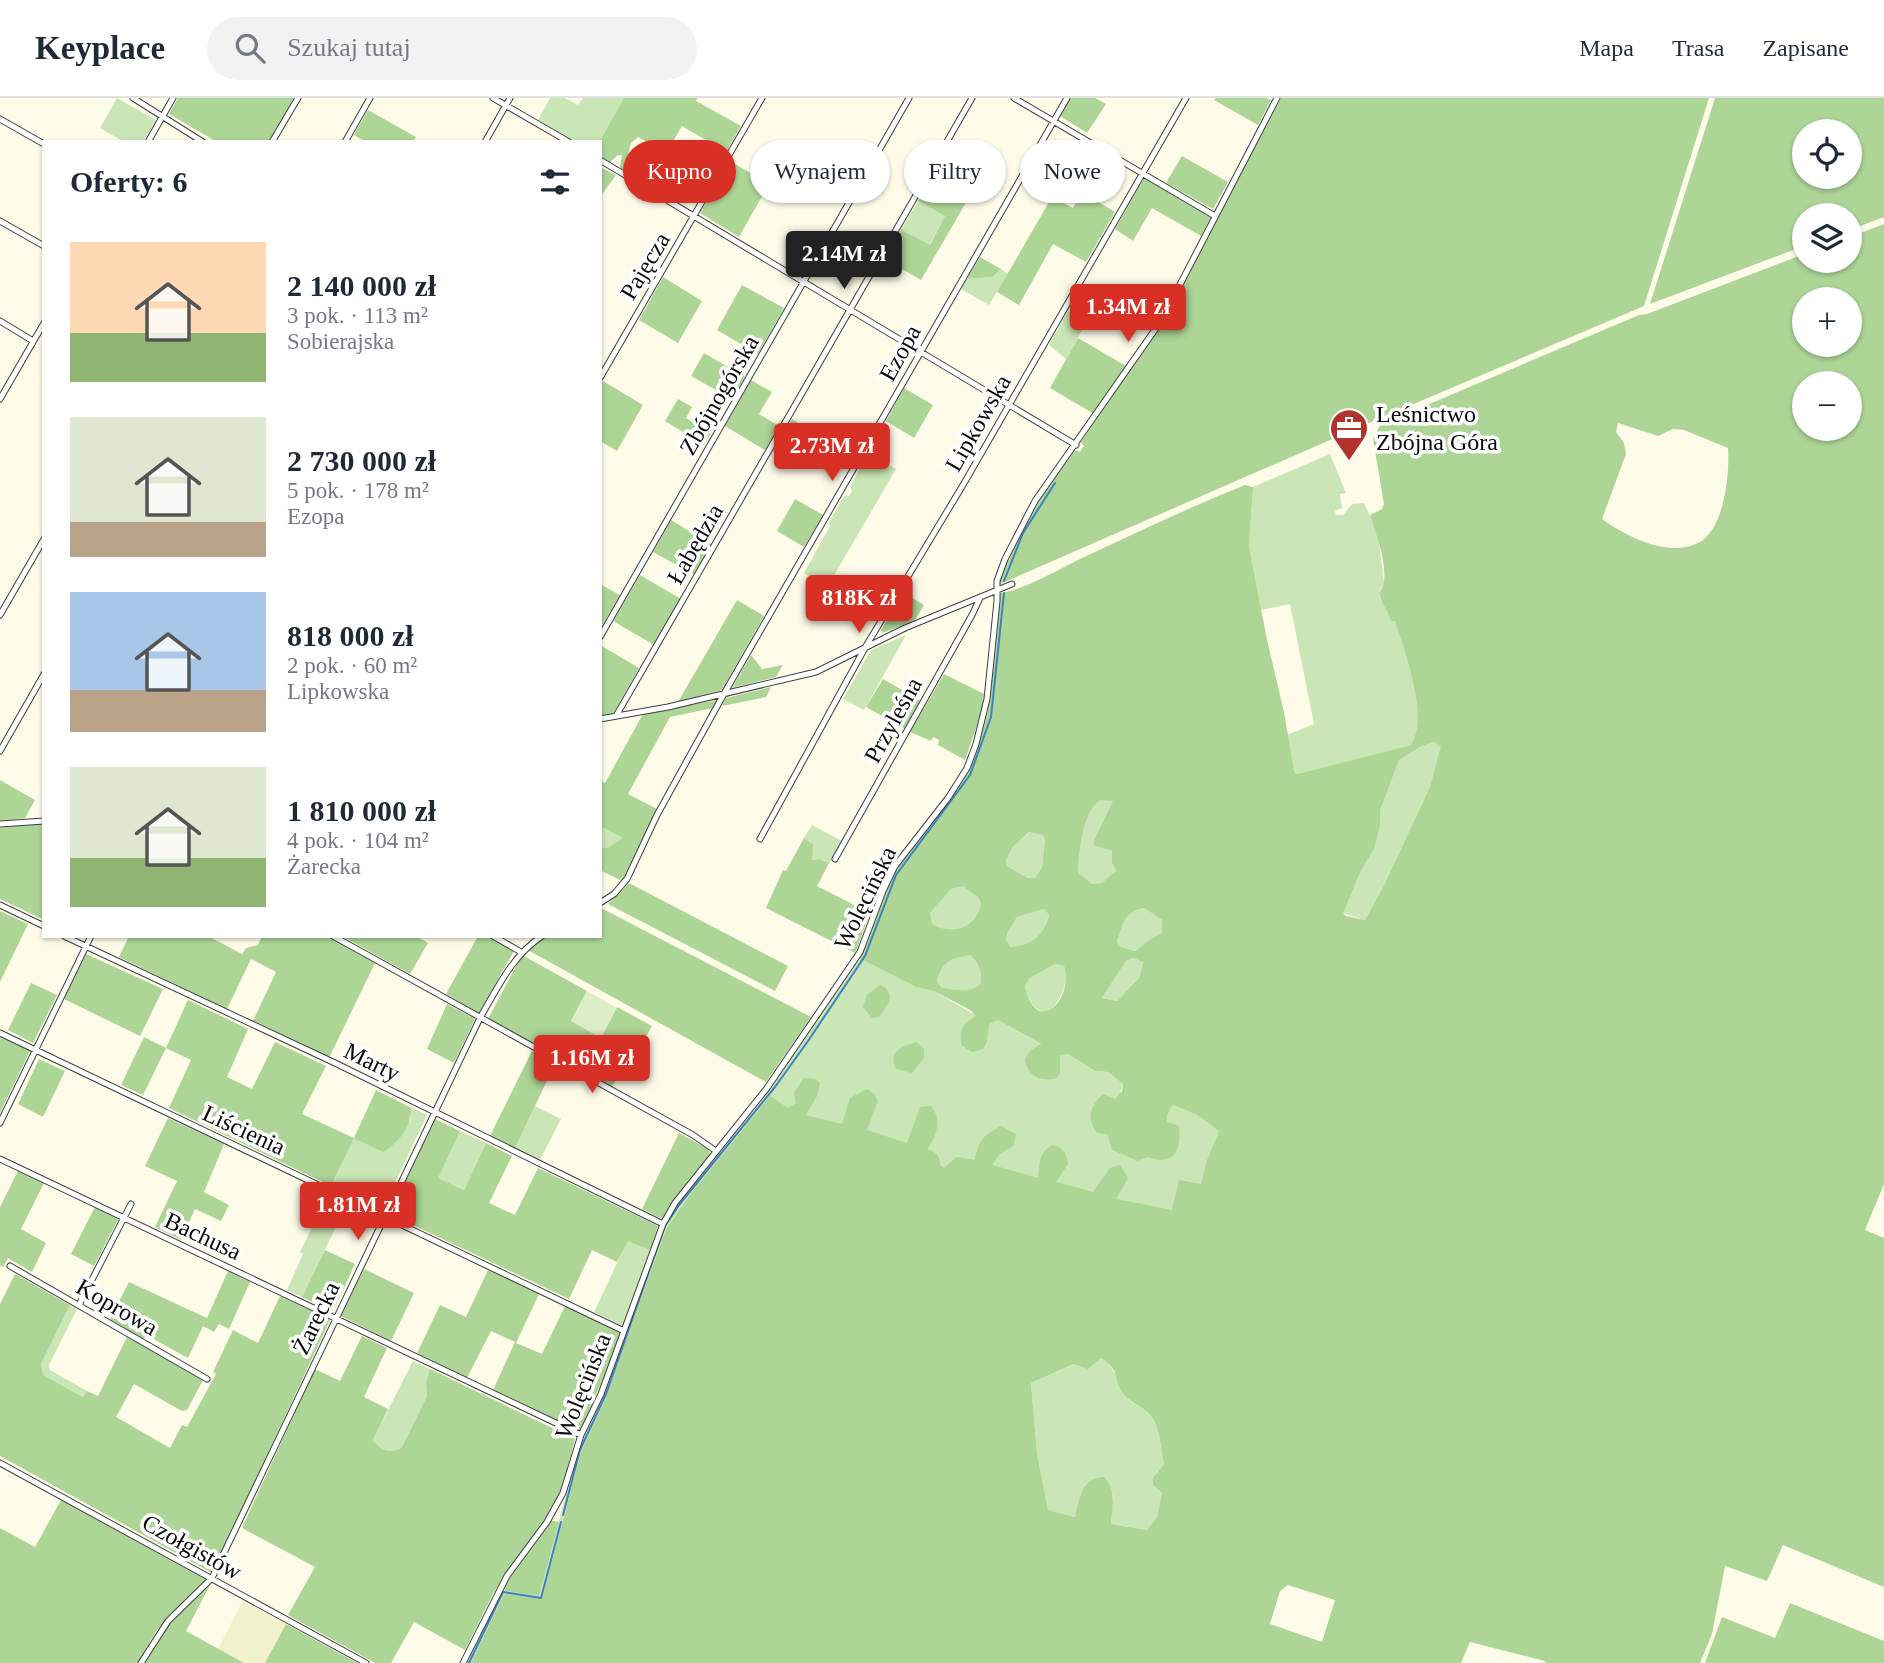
<!DOCTYPE html>
<html lang="pl">
<meta charset="utf-8">
<style>
body{margin:0;font-family:"Times New Roman",serif;background:#f2f2f3;color:#1f2937;height:100vh;display:flex;flex-direction:column;font-size:26px;white-space:nowrap}
*{box-sizing:border-box;margin:0}
p{font-size:23px;color:#747a83}
.icon{flex:none;width:38px;height:38px;fill:none;stroke:currentColor;stroke-width:2;stroke-linecap:round;stroke-linejoin:round}
.map{position:relative;flex:1;overflow:hidden}
.details{position:absolute;left:42px;top:42px;width:560px;height:798px;display:flex;flex-direction:column;background:#fff;border-radius:0px;box-shadow:0 2px 5px #0004}
.details>*{flex:none}
.banner{position:absolute;left:623px;top:42px;width:665px;height:63px;display:flex;gap:14px}
.tools{position:absolute;left:1792px;top:21px;display:grid;gap:14px}
.tools a{display:grid;place-items:center;width:70px;height:70px;border-radius:50%;background:#fff;box-shadow:0 2px 5px #0004;font-size:35px}
.price{position:absolute;translate:-50% -60px;padding:0 16px;border-radius:7px;background:#d93025;color:#fff;font-size:23px;line-height:46px;filter:drop-shadow(0 2px 4px #0008)}
.price::after{content:'';position:absolute;left:50%;top:42px;width:21px;height:16px;margin-left:-10px;background:inherit;clip-path:polygon(0 0,100% 0,50% 100%)}
.price.active{background:#222;color:#fff}
ul{padding:0;list-style:none}
li{display:flex;align-items:center;gap:21px;height:175px;padding:0 28px}
li span{display:grid;place-items:center;flex:none;width:196px;height:140px;border-radius:0px;color:#555}
li>.icon{margin-inline-start:auto}
span .icon{width:84px;height:84px;fill:#fffc;stroke-width:1}
li b{font-size:30px}
h2{display:flex;justify-content:space-between;align-items:center;height:84px;padding:0 28px;font-size:30px}
.chip{padding:0 24px;border-radius:32px;background:#fff;box-shadow:0 2px 5px #0004;font-size:24px;line-height:63px}
.chip.active{background:#d93025;color:#fff}
header{display:flex;align-items:center;gap:42px;box-sizing:border-box;height:98px;padding:0 35px;background:#fff;border-bottom:2px solid #e0e1e3}
header strong{font-size:33px}
nav{display:flex;gap:38px;margin-inline-start:auto;font-size:24px}
.search{width:490px;height:63px;background:#f2f2f3;display:flex;align-items:center;gap:18px;box-sizing:border-box;padding:0 24px;border-radius:38px;color:#747a83;font-size:26px}
.map>svg:first-child{display:block}
.farmland{fill:#f1f2cc}
.green{fill:#cae5b6;fill-rule:evenodd}
.forest{fill:#acd596;fill-rule:evenodd}
.pitch{fill:#dcedc7}
.lines{fill:none;stroke-linecap:round;stroke-linejoin:round}
.stream{stroke:#3d81c4;stroke-width:2}
.street-casing{stroke:#3e3e3e;stroke-width:7}
.street{stroke:#fff;stroke-width:5}
.labels{text-anchor:middle;dominant-baseline:central;stroke-width:7;stroke-linejoin:round;paint-order:stroke}
.street-label{font-size:24px;fill:#0b0b0b;stroke:#fff}
.poi-label{font-size:24px;fill:#0b0b0b;stroke:#fff;text-anchor:start}
</style>
<header>
<strong>Keyplace</strong>
<div class="search"><svg class="icon" aria-label="search" viewBox="0 0 24 24"><circle cx="10" cy="10" r="6"/><path d="M15 15l6 6"/></svg>Szukaj tutaj</div>
<nav><a>Mapa</a><a>Trasa</a><a>Zapisane</a></nav>
</header>
<div class="map">
<svg width="1884" height="1565" viewBox="0 0 1884 1565">
<rect width="100%" height="100%" fill="#fefce9"/>
<!-- farmland -->
<path class="farmland" d="M243,1502L286,1526L265,1565H244L218,1551Z"/>
<!-- green -->
<path class="green" d="M117,0L156,22L143,44H124L100,30Z
M550,0H565L578,7L583,0H624L599,44H576L538,22Z
M918,103L945,118L929,148L901,132Z
M1001,171L1008,176L989,207L961,191L967,181L993,179Z
M1068,213L1087,223L1066,261L1049,247Z
M868,356L896,371L829,486L825,488L804,475L830,428L828,426L844,398H849L852,393L850,389Z
M1330,356L1346,395L1340,396L1342,410L1335,413L1336,417H1343L1352,406L1364,405L1378,436L1384,485L1379,495L1380,501L1387,508L1391,523L1395,522C1405,553 1429,617 1411,647L1297,676L1294,673L1287,637L1314,626L1290,506L1261,512L1249,449L1253,389Z
M906,537L864,612L843,601L871,552Z
M1433,644L1442,648L1430,689L1384,787L1365,822L1342,815L1361,771L1374,751L1380,730V713L1399,662L1420,649Z
M1099,702H1114L1095,748L1112,753V765L1116,774L1102,785L1091,786L1078,775C1079,755 1082,714 1099,702Z
M812,727L842,743L829,766L819,761L812,762L810,760L813,751L811,744L804,740Z
M600,728L624,740L609,749L600,751Z
M1030,734L1042,737L1045,740L1042,769L1035,780H1028L1007,768L1006,762L1013,749Z
M963,787L978,799L981,805C976,831 952,837 932,826L930,815L951,791Z
M1144,810L1162,822V835L1150,841L1137,853L1121,849L1117,844C1123,827 1124,813 1144,810Z
M1044,811L1049,817C1044,838 1030,848 1010,849L1006,843L1008,834L1017,819Z
M970,857C979,864 982,874 981,885C969,896 956,892 941,889L937,883C944,861 950,862 970,857Z
M859,860L916,889L934,893L977,918L998,922L1042,947L1068,956L1095,973L1108,974L1123,986L1107,1036L1112,1052L1137,1063L1173,1007L1197,1017L1219,1033L1206,1064L1198,1100L592,1508L503,1498L471,1565H465L501,1492L539,1497L578,1351L602,1301L662,1133L671,1114L767,995ZM689,1098L560,1432L581,1354L603,1306L666,1131Z
M1133,860L1143,864L1139,880L1117,903L1102,900L1126,863Z
M1055,866L1064,868C1069,886 1061,901 1049,914C1034,915 1028,901 1025,888L1030,880Z
M535,1008L561,1021L540,1062L515,1050Z
M412,1010L427,1017L382,1112L331,1088L354,1040L410,1023Z
M460,1033L486,1045L464,1092L437,1080Z
M329,1095L348,1104L302,1199L287,1192L303,1156L300,1154Z
M628,1142L650,1152L623,1228L594,1214Z
M70,1207L77,1211L49,1267L50,1272L87,1293L83,1299L43,1277L41,1266Z
M1101,1260C1116,1270 1116,1282 1125,1297C1130,1305 1140,1308 1147,1314C1161,1326 1160,1350 1164,1367L1157,1374L1153,1387L1162,1395L1157,1419L1147,1432L1111,1426L1113,1396L1081,1395L1075,1419L1048,1412L1037,1356L1031,1285L1075,1266Z
M413,1263L430,1271L426,1284L427,1298L402,1349C391,1357 380,1352 373,1342Z"/>
<!-- forest -->
<path class="forest" d="M178,0H294L269,44H217L169,16Z
M624,0H697L696,3L741,28L726,54L682,28L662,62L651,54L649,45L638,39L631,45L628,56L636,69L637,79L620,70L622,57H618L610,64L600,58L599,44Z
M1070,0H1095L1106,6L1087,35L1060,18Z
M1216,0H1266L1271,2L1258,27L1214,2Z
M1281,0H1709L1644,208L1369,325L1000,486V476L1029,416L1075,352L1080,354L1084,348L1081,344L1166,219Z
M1715,0H1884V119L1850,132V117H1804V148L1650,206ZM1804,33H1850V79H1804Z
M368,12L416,39L413,44H366L354,37Z
M1182,58L1228,84L1213,111L1166,85Z
M730,63L769,86L739,139L700,115Z
M600,69L616,77L600,99Z
M935,75L971,96L921,182L885,161L901,132L930,147L945,118L918,103Z
M1144,80L1211,119L1201,138L1152,110L1133,143L1115,131Z
M1082,94L1115,114L1086,164L1053,146L1019,207L997,194L1052,99L1073,110Z
M1884,126V1086L1865,1132L1884,1140V1489L1783,1447L1767,1483L1725,1468L1712,1536L1700,1565H1545V1563L1470,1544L1461,1565H471L503,1498L506,1496L542,1501L581,1354L603,1306L666,1131L689,1098L770,998L788,1010L796,1005L794,995L804,980L816,981L820,985L817,998L806,1017L842,1026L850,1000L867,991L874,996L878,1003L867,1032L907,1045L920,1009L931,1008C942,1020 937,1039 927,1051C936,1054 940,1057 940,1067L944,1070L956,1059L975,1062C979,1041 982,1039 1001,1028L1016,1036L1014,1047L999,1057L992,1067L1038,1080C1040,1066 1038,1055 1052,1047C1064,1050 1066,1054 1068,1066L1056,1084L1093,1094L1110,1070L1120,1067L1128,1080L1116,1101L1172,1112L1179,1082L1201,1086L1206,1064L1219,1033L1197,1017L1173,1007L1167,1017V1024L1179,1028C1182,1052 1174,1069 1148,1059L1137,1063L1112,1052L1107,1036L1097,1035C1086,1020 1090,1008 1103,996L1115,1001L1122,993L1123,986L1108,974L1095,973L1068,956L1060,957V976L1055,981C1040,983 1027,978 1025,961L1031,952L1041,946L998,922L989,926L987,944L983,951L972,954L962,948C958,932 963,925 976,918L970,912L934,893L916,889L859,860L896,769L957,690L973,664L988,613L999,495C1017,495 1060,471 1078,462C1133,436 1188,410 1245,387L1253,389L1249,449L1267,542L1284,614L1294,673L1297,676L1411,647C1429,618 1405,554 1395,523H1391C1388,512 1380,503 1379,495C1393,479 1376,435 1370,417L1382,411L1384,406L1373,341L1380,327L1639,217L1647,216L1804,156V163H1850V139ZM1804,201H1850V247H1804ZM1804,285H1850V331H1804ZM1618,325L1658,338L1673,331L1684,332L1728,350C1730,376 1724,433 1698,445C1668,460 1626,438 1602,421L1626,356L1624,345L1616,334ZM1433,644L1441,648L1430,689L1384,787L1365,822L1346,818L1343,815L1361,772L1374,751L1380,730V713L1399,662L1420,649ZM1100,702L1113,703L1094,743L1095,748L1112,753V765L1116,773L1102,785L1092,786L1078,775C1079,755 1082,714 1100,702ZM1029,734L1042,737L1045,740L1042,769L1035,780H1028L1007,768L1006,762L1013,749ZM963,788L978,799L981,805C976,831 952,837 932,826L930,815L951,791ZM1144,810L1162,822V835L1150,841L1136,853L1121,849L1117,844C1123,827 1124,813 1144,810ZM1044,811L1049,817C1044,838 1030,848 1010,849L1006,842L1008,834L1017,819ZM970,857C979,864 982,875 981,885C969,896 956,892 941,889L937,883C944,861 950,862 970,857ZM1133,860L1143,864L1139,880L1117,903L1102,900L1126,863ZM1055,866L1064,868C1074,902 1036,940 1025,888L1030,880ZM1101,1260C1121,1274 1112,1276 1121,1292C1127,1303 1138,1306 1147,1314C1161,1326 1160,1349 1164,1366L1153,1380V1387L1162,1395L1157,1419L1147,1432L1111,1426C1112,1408 1117,1393 1104,1379C1082,1379 1079,1401 1075,1419L1048,1412L1037,1356L1031,1285L1074,1266L1088,1271ZM1288,1487L1335,1502L1322,1544L1270,1526L1280,1493Z
M980,159L1001,171L993,179L967,181Z
M663,179L702,203L678,245L639,222Z
M742,187L784,210L758,256L717,232Z
M1078,240L1126,268L1094,316L1050,290Z
M704,255L745,279L732,301L691,278Z
M751,282L772,294L759,316L779,328L765,352L725,328Z
M603,283L643,307L617,353L600,343V288Z
M904,290L933,307L914,340L886,323Z
M678,301L692,309L686,320L711,335L704,347L665,323Z
M792,321L828,342L813,368L777,347Z
M795,401L823,417L804,449L777,433Z
M671,422L712,447L695,477L653,454Z
M640,477L681,501L654,547L613,523Z
M600,486L620,497L600,531Z
M904,495L924,507L915,522L883,535L881,532Z
M737,502L764,518L722,592L678,604Z
M600,547L639,570L613,616L600,618Z
M751,557L762,571L783,567L776,579L732,590Z
M944,576L984,596L982,613L965,662L938,647L939,642L933,639L931,643L910,634Z
M883,581L921,603L905,631L866,609Z
M771,589L766,599L722,608L726,600Z
M717,602L713,610L670,619L628,696L657,711L622,783L600,772V751L609,749L623,740L600,728V683L605,685L643,616Z
M0,682L35,702L25,720L0,723Z
M44,724V822L0,801V730Z
M804,740L813,746L812,762L819,761L829,765L817,788L870,815L855,855L766,810L783,772L786,773Z
M629,785L788,868L775,893L608,806Z
M601,810L811,919L766,984L526,851L545,838H600Z
M0,813L28,826L0,884Z
M129,838H208L242,856L246,850L258,847L262,838H327L375,865L329,960L253,923L276,874L251,861L227,911L119,859Z
M342,838H416L428,845L410,876Z
M478,838H487L514,853L479,915L446,896Z
M86,856L163,891L140,938L64,901Z
M522,857L587,893L571,923L600,939L617,909L652,928L633,962L614,952L611,957L635,970L630,979L620,975L612,989L488,921Z
M31,885L57,897L33,945L8,932Z
M880,887L886,890L890,897L889,904L879,919L872,920L863,909L867,897Z
M188,902L248,931L227,979L252,991L275,944L326,968L302,1016L354,1040L376,992L412,1010C409,1030 401,1043 383,1054L354,1040L331,1088L169,1010L191,962L166,950L143,997L121,987L144,939L166,950Z
M447,906L475,921L454,965L427,951Z
M0,939L30,953L0,1015Z
M917,944L924,951V960L912,975L896,971C887,953 903,948 917,944Z
M532,953L555,966L515,1050L490,1038Z
M39,961L65,973L43,1019L18,1006Z
M168,1020L224,1046L204,1094L229,1107L221,1123L195,1111L181,1142L155,1129L177,1083L145,1068Z
M435,1021L460,1033L438,1080L464,1092L486,1045L512,1058L489,1105L515,1117L538,1070L658,1128L650,1152L628,1143L617,1164L592,1152L569,1201L390,1116Z
M679,1035L708,1051L710,1056L662,1121L642,1111Z
M18,1073L44,1085L21,1131L46,1145L32,1174L8,1160L3,1169L0,1167V1109Z
M95,1109L119,1120L94,1168L71,1156Z
M325,1152L355,1166L335,1209L328,1211L302,1199Z
M364,1171L414,1195L391,1243L341,1218Z
M488,1172L539,1196L516,1245L542,1256L565,1208L622,1236L580,1334L493,1292L515,1244L491,1233L467,1280L417,1255L440,1207L466,1219Z
M228,1173L250,1184L229,1231L219,1226L214,1234L203,1228L188,1260L146,1237L143,1242L110,1221L129,1184L207,1220Z
M15,1176L70,1207L41,1266L43,1277L83,1299L87,1293L98,1298L127,1239L203,1282L187,1312L182,1313L134,1286L116,1319L170,1350L182,1327L187,1329L216,1276L213,1274L233,1232L258,1245L280,1198L330,1222L212,1475L0,1358V1206Z
M362,1238L387,1250L364,1299L388,1311L373,1342C380,1352 391,1357 402,1349L427,1298L426,1284L430,1271L575,1341L562,1392L539,1431L494,1494L465,1552L414,1524L391,1565H375L288,1517L315,1469L242,1430L315,1271L340,1283Z
M61,1402L206,1482L157,1532L137,1565H0V1430L35,1449Z
M550,1422L559,1424L539,1498L501,1492Z
M210,1487L186,1533L244,1565H144L169,1525Z
M1790,1505L1884,1543V1565H1705L1722,1519L1775,1540Z
M286,1526L357,1565H265Z"/>
<!-- pitch -->
<path class="pitch" d="M587,893L617,910L601,940L571,923Z"/>
<g class="lines">
<!-- stream -->
<path class="stream" d="M1004,483L1023,435L1055,385
M563,1417L580,1352L606,1296L665,1128L679,1107L775,989L808,943L865,858L896,777L970,677L991,619L1004,495
M469,1565L503,1494L541,1500L561,1424"/>
<defs>
<path id="street" d="M133,0L203,44
M493,0L569,44
M1014,0L1215,118
M0,21L44,46
M148,44L173,0
M272,44L298,0
M345,44L370,0
M485,44L510,0
M600,62L1076,347
M0,123L44,148
M0,223L33,243
M600,280L762,0
M0,301L44,225
M0,517L44,441
M600,539L909,0
M616,618L972,0
M600,621L668,609L816,574L905,530L1012,486
M0,653L44,576
M0,726L44,723
M760,741L866,548L963,387L1186,0
M835,761L972,517L980,500
M600,805L614,796L627,781L657,717L725,594L1067,0
M0,807L44,828
M64,838L335,965L663,1126
M333,838L693,1037L716,1053
M493,838L521,854
M0,935L624,1233
M0,1025L91,838
M0,1061L581,1337
M10,1168L207,1281
M79,1207L131,1106
M0,1365L366,1565
M141,1565L168,1523L212,1480L480,920C498,889 512,858 542,838
M463,1565L507,1478L547,1424L563,1395L581,1337L601,1296L663,1126L675,1105L767,990L860,854L883,793L895,768L948,700L967,670L976,646L987,601L997,503V483L1005,461L1035,403L1161,223L1277,0"/>
</defs>
<!-- street casing -->
<use href="#street" class="street-casing"/>
<!-- street -->
<use href="#street" class="street"/>
</g>
<!-- icons -->
<defs>
<symbol id="office-pin" viewBox="-11 -11 22 30"><path d="M0 17L-7.5 6A9.5 9.5 0 1 1 7.5 6Z" fill="#b1332c" stroke="#fff"/><path d="M-6-3h4V-5.5h4V-3h4V5H-6ZM-1-4.5V-3h2v-1.5ZM-6 0V1H6V0Z" fill="#fff"/></symbol>
</defs>
<g fill-rule="evenodd">
<use href="#office-pin" x="1327" y="308" width="44" height="60"/>
</g>
<g class="labels">
<!-- street labels -->
<g class="street-label">
<text transform="translate(645 168) rotate(-59)">Pajęcza</text>
<text transform="translate(900 255) rotate(-61)">Ezopa</text>
<text transform="translate(719 297) rotate(-60)">Zbójnogórska</text>
<text transform="translate(978 325) rotate(-60)">Lipkowska</text>
<text transform="translate(695 446) rotate(-60)">Łabędzia</text>
<text transform="translate(893 622) rotate(-61)">Przyleśna</text>
<text transform="translate(865 800) rotate(-64)">Wolęcińska</text>
<text transform="translate(372 964) rotate(26)">Marty</text>
<text transform="translate(244 1032) rotate(25)">Liścienia</text>
<text transform="translate(203 1138) rotate(25)">Bachusa</text>
<text transform="translate(117 1209) rotate(30)">Koprowa</text>
<text transform="translate(316 1220) rotate(-64)">Żarecka</text>
<text transform="translate(583 1288) rotate(-68)">Wolęcińska</text>
<text transform="translate(192 1449) rotate(29)">Czołgistów</text>
</g>
<!-- poi labels -->
<g class="poi-label">
<text x="1376" y="316">Leśnictwo<tspan x="1376" dy="28">Zbójna Góra</tspan></text>
</g>
</g>
</svg>
<div class="tools">
<a><svg class="icon" aria-label="locate" viewBox="0 0 24 24"><circle cx="12" cy="12" r="6"/><path d="M12 2v4M12 18v4M2 12h4M18 12h4"/></svg></a>
<a><svg class="icon" aria-label="layers" viewBox="0 0 24 24"><path d="M12 4l9 5-9 5-9-5zM3 14l9 5 9-5"/></svg></a>
<a>+</a>
<a>−</a>
</div>
<b class="price active" style="left:844px;top:193px">2.14M zł</b>
<b class="price" style="left:1128px;top:246px">1.34M zł</b>
<b class="price" style="left:832px;top:385px">2.73M zł</b>
<b class="price" style="left:859px;top:537px">818K zł</b>
<b class="price" style="left:592px;top:997px">1.16M zł</b>
<b class="price" style="left:358px;top:1144px">1.81M zł</b>
<div class="banner">
<a class="chip active">Kupno</a>
<a class="chip">Wynajem</a>
<a class="chip">Filtry</a>
<a class="chip">Nowe</a>
</div>
<section class="details">
<h2>Oferty: 6<svg class="icon" aria-label="filters" viewBox="0 0 24 24"><path d="M4 7h16M4 17h16"/><circle cx="9" cy="7" r="2"/><circle cx="15" cy="17" r="2"/></svg></h2>
<ul>
<li><span style="background:linear-gradient(#ffd9b3 65%,#8fb573 0)"><svg class="icon" aria-label="home" viewBox="0 0 24 24"><path d="M3 11l9-7 9 7M6 9v11h12V9"/></svg></span><div><b>2 140 000 zł</b><p>3 pok. · 113 m²</p><p>Sobierajska</p></div></li>
<li><span style="background:linear-gradient(#dfe7d0 75%,#b9a48a 0)"><svg class="icon" aria-label="home" viewBox="0 0 24 24"><path d="M3 11l9-7 9 7M6 9v11h12V9"/></svg></span><div><b>2 730 000 zł</b><p>5 pok. · 178 m²</p><p>Ezopa</p></div></li>
<li><span style="background:linear-gradient(#a9c7e8 70%,#b9a48a 0)"><svg class="icon" aria-label="home" viewBox="0 0 24 24"><path d="M3 11l9-7 9 7M6 9v11h12V9"/></svg></span><div><b>818 000 zł</b><p>2 pok. · 60 m²</p><p>Lipkowska</p></div></li>
<li><span style="background:linear-gradient(#dfe7d0 65%,#8fb573 0)"><svg class="icon" aria-label="home" viewBox="0 0 24 24"><path d="M3 11l9-7 9 7M6 9v11h12V9"/></svg></span><div><b>1 810 000 zł</b><p>4 pok. · 104 m²</p><p>Żarecka</p></div></li>
</ul>
</section>
</div>
